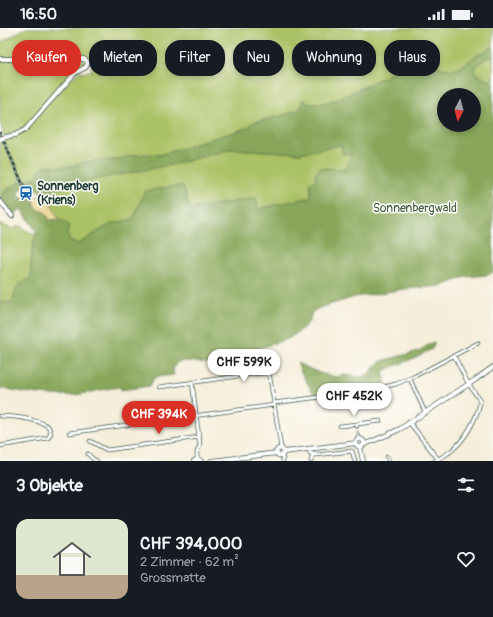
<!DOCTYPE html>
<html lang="de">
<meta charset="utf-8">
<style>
body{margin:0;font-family:Pangolin,sans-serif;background:#20242c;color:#f1f3f6;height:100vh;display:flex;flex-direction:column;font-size:15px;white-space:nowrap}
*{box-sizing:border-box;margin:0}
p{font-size:13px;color:#9ea1a6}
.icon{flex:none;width:22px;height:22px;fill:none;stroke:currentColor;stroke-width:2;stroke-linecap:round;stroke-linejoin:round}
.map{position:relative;height:433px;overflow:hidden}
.sheet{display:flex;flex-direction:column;background:#171b24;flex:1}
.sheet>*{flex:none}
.top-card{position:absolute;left:12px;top:12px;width:469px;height:36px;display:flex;gap:8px}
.needle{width:26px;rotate:186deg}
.controls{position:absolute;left:437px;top:60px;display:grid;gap:8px}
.controls a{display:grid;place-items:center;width:44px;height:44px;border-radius:50%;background:#171b24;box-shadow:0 2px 6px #0003;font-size:20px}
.price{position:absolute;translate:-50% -34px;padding:0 9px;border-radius:14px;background:#fff;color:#222;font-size:13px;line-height:26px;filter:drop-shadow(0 1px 2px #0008)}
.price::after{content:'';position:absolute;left:50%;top:24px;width:12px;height:9px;margin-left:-6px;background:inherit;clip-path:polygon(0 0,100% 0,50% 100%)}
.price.active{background:#d93025;color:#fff}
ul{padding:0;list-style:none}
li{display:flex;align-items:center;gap:12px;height:100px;padding:0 16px}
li+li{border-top:1px solid #363941}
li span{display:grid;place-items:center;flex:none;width:112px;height:80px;border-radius:12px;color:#555}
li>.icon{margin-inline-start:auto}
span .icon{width:48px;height:48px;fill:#fffc;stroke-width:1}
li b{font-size:17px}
h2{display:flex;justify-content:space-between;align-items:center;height:48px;padding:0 16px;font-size:17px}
.pill{padding:0 14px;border-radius:16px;background:#171b24;box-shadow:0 2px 6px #0003;font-size:14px;line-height:36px}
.pill.active{background:#d93025;color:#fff}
.status{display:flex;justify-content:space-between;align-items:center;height:28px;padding:0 20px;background:#171b24;direction:ltr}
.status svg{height:11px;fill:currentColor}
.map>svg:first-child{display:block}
.green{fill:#abc165;stroke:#657f4c}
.forest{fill:#88a75a;stroke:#547247;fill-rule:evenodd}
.sand{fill:#eeda9e;stroke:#868c69}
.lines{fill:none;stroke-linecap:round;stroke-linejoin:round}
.street-tunnel{stroke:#cacbb9;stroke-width:3;stroke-dasharray:3 1.5;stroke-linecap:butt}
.street-casing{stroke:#3f584d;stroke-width:4.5}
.secondary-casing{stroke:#3f584d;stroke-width:5.5}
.street{stroke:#fff;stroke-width:3}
.secondary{stroke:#fff;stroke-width:4}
.rail-casing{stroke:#1f3d34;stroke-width:2.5}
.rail{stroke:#fdfcf7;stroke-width:1;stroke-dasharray:3;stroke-linecap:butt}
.secondary-bridge-casing{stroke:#3f584d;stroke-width:5.5;stroke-linecap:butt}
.secondary-bridge{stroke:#fff;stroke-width:4}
.labels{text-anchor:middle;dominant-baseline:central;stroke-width:3;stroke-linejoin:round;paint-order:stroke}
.poi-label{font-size:12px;font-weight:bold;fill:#1f3d34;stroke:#fdfcf7;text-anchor:start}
.park-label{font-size:12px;fill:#425e40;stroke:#fdfcf7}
</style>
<div class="status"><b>16:50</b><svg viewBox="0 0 49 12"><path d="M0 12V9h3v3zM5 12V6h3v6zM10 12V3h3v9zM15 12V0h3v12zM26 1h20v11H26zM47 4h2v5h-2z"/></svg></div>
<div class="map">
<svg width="493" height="433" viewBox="0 0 493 433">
<rect width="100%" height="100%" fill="#fdfcf7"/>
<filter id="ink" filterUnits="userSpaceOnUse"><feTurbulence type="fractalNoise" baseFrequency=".025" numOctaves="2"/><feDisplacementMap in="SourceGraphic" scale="8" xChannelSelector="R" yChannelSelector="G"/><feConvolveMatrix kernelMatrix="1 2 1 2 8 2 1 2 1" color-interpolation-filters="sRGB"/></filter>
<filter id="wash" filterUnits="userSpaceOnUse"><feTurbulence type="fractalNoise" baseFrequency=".012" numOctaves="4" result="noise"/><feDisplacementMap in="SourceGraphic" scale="16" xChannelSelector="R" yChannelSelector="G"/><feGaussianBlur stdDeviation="0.9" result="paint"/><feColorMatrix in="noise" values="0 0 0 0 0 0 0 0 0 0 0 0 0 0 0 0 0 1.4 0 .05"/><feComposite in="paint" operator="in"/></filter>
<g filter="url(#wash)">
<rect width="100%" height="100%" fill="#f5eeda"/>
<!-- green -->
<path class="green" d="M26,0H493V19L477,27L460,40L452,42L416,35H407L384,49L338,71L324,75L308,76L306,73L302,72L301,79L298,82L281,88L254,94L247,100L160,127L145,126L131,128L113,132L84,134L72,138L59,139L48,137L40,140L37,149L23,154L3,111L19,106L73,49L81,43L82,45L92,42L91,32L89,33L88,31L84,30L0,31V15Z
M493,29V51L490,53L475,46L474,43C479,34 483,30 493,29Z
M0,32L86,33V38L73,45L27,98L17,105L4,108L0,94Z
M2,111L21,154L7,161L0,171V112Z
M341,117L342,121L352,126L346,141L320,140L316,153L310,156L312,169L258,181L256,170L133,191L109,197L78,216L70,213L67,206L66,195L59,191L44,164L102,150L170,137L232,121L300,125Z
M0,196L12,201L20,198L27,203L36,206C31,219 31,235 31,249L16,261L14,271L12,274L0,275Z"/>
<!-- forest -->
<path class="forest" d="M493,19V29C483,30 479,34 474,43L476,46L490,53L493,51V244L488,247L465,249L442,258L405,261L355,269L319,280L312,284L309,294L300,303L288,311L210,335C198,335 189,332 177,334L173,341L174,347L155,349L149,358L121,362V359C105,360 90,365 75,367C51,369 23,364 0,360V275L12,274C15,270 14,266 16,261C18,255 26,253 31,249C31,234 31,218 37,204L21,181L13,187L1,170L7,161L21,154H23L37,149L40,140L48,137L59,139L72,138L84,134L113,132L131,128L145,126L160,127L247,100L254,94L281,88L298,82L301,79L302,72L304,71L308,76L324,75L338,71L384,49L407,35H416L452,42L460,40L477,27ZM444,67H474V97H444ZM341,117L343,126H351L346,141L320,140L315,145L316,153L310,155L311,169L258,181L256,170L190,181L183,157L145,163L133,191L109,197L78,216L70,213L67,206L69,197C62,190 58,193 50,192L45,184L34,177V173C31,171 24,171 19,169L18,165L22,160L37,161L41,165L54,161L102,150L170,137L232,121L300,125Z
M131,30L132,32L129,37L98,44L97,43L102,41Z
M433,314L435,315L432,321L410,332L383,343L386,358L358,363L315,368L301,344L297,335L319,345L337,349L343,347L363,349L369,346L377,336L382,333L419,323Z"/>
<!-- sand -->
<path class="sand" d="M43,167L46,168L59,191L50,192L45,184L36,180L34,170Z"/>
</g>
<g filter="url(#ink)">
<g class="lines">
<!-- street-tunnel -->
<path class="street-tunnel" d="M357,398L358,408"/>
<defs>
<path id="street" d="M410,351L425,384
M192,354L200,417L197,424V431
M159,359L269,344L281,420
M274,375L367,363L396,356L413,349L478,315
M0,388C16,389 34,390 48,398L51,405L48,410L0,418
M409,394L438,431
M357,396L380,393
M340,398L357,396V398
M69,405L274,377
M358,408L359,411
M90,413L107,422L200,409
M309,420L310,425L316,427L352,423L355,433
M88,426L93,431L97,433
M282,427L283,433
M387,429L389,433
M311,433L313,426
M435,433C440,430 446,427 451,423C465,412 476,392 480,375L479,371L468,355L454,328"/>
<path id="secondary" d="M0,31H84L87,33L88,35L86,39L75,45L25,102L15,107L6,109
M0,173L12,188
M356 415a4 4 0 1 1 8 0a4 4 0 1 1-8 0Z
M363,417L387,407L400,401L475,352L493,339
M360,419L363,433
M276.5 424a3.5 3.5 0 1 1 7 0a3.5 3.5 0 1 1-7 0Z
M284,424L356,415
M194,433L198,431L201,433
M211,433L277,425"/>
</defs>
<!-- street casing -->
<use href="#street" class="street-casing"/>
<!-- secondary casing -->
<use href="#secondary" class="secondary-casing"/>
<!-- street -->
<use href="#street" class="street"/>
<!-- secondary -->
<use href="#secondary" class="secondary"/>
<defs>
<path id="rail" d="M0,105L25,161"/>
</defs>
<!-- rail casing -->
<use href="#rail" class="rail-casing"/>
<!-- rail -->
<use href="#rail" class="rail"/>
<defs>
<path id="secondary-bridge" d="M0,111L6,109"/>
</defs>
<!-- secondary-bridge casing -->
<use href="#secondary-bridge" class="secondary-bridge-casing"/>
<!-- secondary-bridge -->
<use href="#secondary-bridge" class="secondary-bridge"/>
</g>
</g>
<!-- icons -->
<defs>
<symbol id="station-bare" viewBox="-9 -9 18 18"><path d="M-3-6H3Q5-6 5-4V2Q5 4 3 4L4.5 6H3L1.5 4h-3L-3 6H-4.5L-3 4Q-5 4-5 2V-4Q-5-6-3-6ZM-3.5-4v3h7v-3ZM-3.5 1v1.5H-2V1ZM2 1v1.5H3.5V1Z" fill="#1f6fb2" stroke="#fdfcf7" stroke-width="2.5" paint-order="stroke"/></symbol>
</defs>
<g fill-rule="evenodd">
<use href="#station-bare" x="16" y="155" width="20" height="20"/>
</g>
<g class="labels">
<!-- poi labels -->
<g class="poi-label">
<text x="37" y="158">Sonnenberg<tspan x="37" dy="14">(Kriens)</tspan></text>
</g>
<!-- park labels -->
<g class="park-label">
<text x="415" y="180">Sonnenbergwald</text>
</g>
</g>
</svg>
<div class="controls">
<a><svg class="needle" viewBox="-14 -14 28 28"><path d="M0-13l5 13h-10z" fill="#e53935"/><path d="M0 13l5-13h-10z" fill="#9ea1a6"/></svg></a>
</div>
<b class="price" style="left:244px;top:355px">CHF 599K</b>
<b class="price" style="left:354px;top:389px">CHF 452K</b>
<b class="price active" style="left:159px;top:407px">CHF 394K</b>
<div class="top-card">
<a class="pill active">Kaufen</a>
<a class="pill">Mieten</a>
<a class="pill">Filter</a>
<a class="pill">Neu</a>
<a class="pill">Wohnung</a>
<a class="pill">Haus</a>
</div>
</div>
<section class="sheet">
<h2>3 Objekte<svg class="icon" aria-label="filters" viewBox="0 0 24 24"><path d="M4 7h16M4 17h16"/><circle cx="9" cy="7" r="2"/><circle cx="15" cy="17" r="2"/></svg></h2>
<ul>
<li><span style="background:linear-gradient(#dfe7d0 70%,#b9a48a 0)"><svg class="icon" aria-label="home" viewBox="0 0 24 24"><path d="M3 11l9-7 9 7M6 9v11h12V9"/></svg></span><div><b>CHF 394,000</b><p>2 Zimmer · 62 m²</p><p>Grossmatte</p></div><svg class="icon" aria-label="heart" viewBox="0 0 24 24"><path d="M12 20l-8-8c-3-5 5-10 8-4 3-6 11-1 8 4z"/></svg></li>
</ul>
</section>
